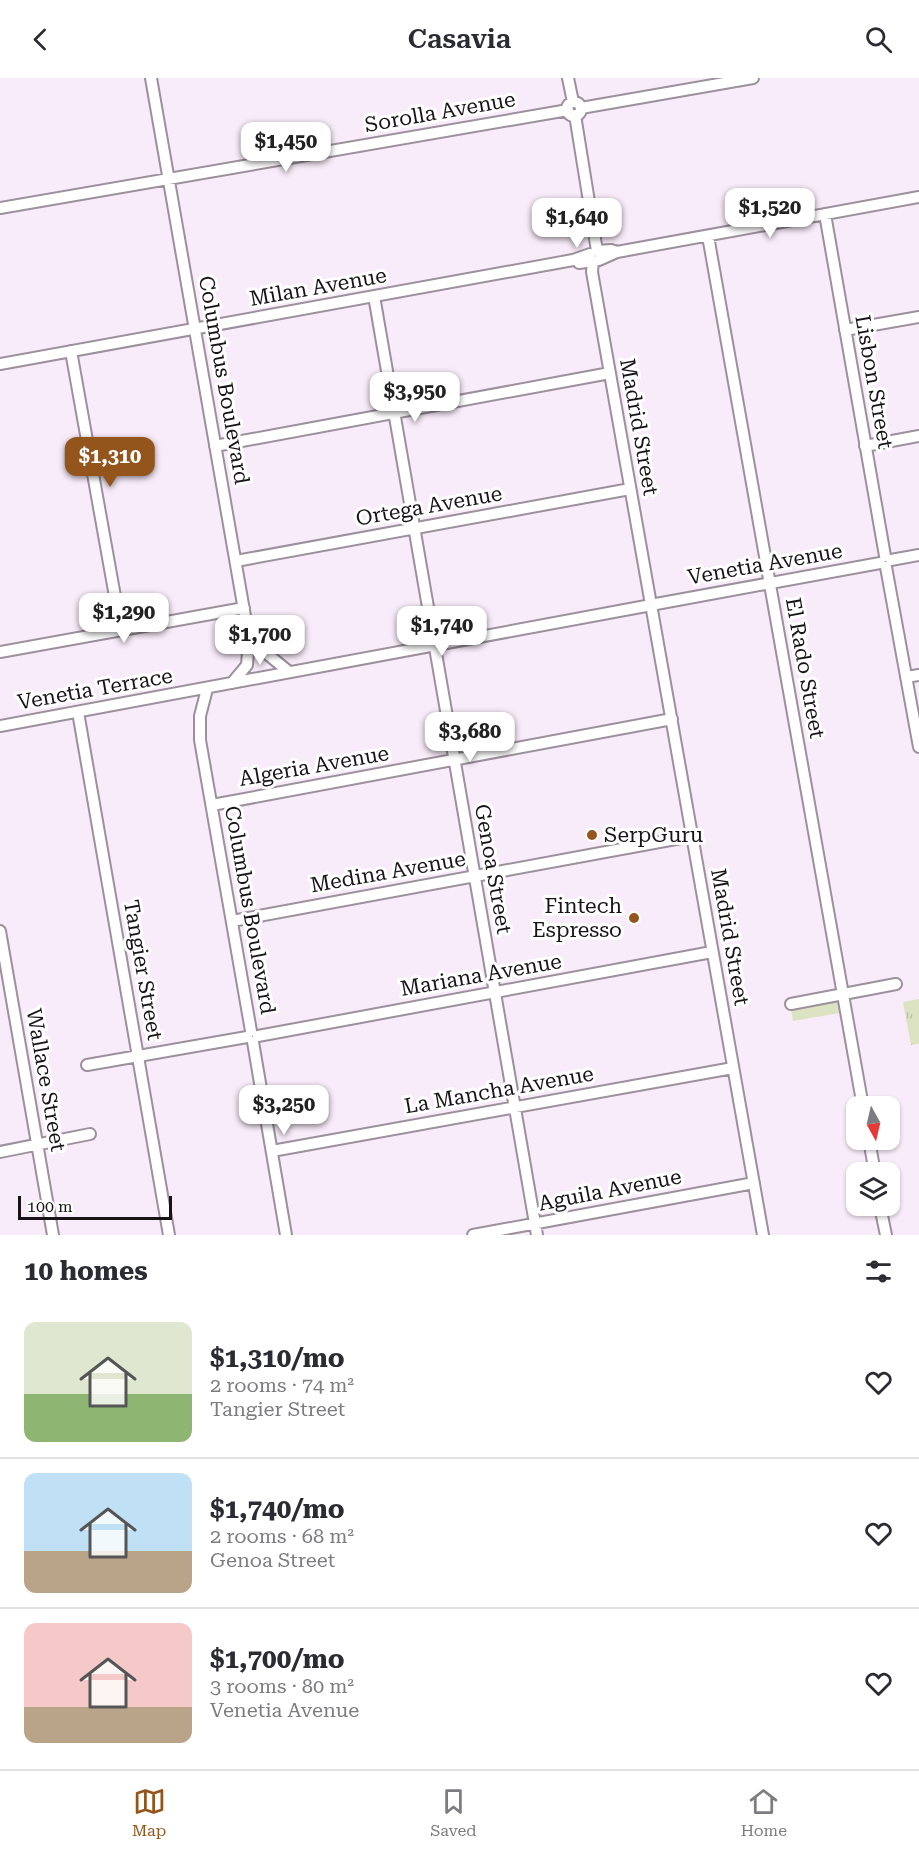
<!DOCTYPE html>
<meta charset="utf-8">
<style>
body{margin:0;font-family:"Roboto Serif",serif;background:#f2f2f3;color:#2b2b33;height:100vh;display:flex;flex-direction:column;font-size:22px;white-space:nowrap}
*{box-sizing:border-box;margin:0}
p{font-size:20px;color:#7c7c81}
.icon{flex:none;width:33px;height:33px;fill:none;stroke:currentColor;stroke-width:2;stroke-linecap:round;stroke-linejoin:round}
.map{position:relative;height:1157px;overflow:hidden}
.side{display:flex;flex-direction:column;background:#fff;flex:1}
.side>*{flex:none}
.needle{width:39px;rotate:172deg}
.tools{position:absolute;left:846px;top:1018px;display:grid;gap:12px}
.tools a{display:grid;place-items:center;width:54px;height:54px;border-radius:12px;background:#fff;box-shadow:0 2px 4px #0004;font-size:30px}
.scale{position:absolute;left:18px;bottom:15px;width:154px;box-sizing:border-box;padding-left:6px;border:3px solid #171317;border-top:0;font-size:16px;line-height:21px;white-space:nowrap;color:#171317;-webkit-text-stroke:4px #fff;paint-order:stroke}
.price{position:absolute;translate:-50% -51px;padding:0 14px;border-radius:12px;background:#fff;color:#222;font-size:20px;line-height:39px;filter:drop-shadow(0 2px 3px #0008)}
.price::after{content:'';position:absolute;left:50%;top:36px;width:18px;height:14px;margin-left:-9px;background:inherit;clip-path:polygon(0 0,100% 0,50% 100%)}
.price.current{background:#93551c;color:#fff}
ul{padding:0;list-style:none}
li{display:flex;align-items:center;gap:18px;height:150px;padding:0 24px}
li+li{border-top:2px solid #e1e1e2}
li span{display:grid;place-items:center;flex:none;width:168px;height:120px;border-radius:12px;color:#555}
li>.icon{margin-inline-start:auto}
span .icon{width:72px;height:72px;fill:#fffc;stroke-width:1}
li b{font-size:26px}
h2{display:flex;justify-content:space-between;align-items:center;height:72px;padding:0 24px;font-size:26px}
header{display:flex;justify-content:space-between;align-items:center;height:78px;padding:0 24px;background:#fff;font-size:27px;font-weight:600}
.menu{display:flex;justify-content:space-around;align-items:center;height:84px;border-top:2px solid #e1e1e2;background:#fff;font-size:16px;color:#7c7c81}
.menu a{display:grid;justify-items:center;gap:3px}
.menu .current{color:#93551c}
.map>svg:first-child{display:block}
.grass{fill:#dbe3c3}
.park{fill:url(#park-tufts)}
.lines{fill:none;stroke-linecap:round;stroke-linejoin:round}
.street-casing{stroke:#9c909d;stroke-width:14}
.street{stroke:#fff;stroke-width:10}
.poi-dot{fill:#93551c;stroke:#fff;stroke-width:2}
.labels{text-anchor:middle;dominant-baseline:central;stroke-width:6;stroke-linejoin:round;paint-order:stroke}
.street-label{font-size:21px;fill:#171317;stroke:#fff}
.poi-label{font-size:21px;fill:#171317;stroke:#fff;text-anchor:start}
</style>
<header><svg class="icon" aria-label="back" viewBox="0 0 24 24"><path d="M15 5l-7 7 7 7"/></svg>Casavia<svg class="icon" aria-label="search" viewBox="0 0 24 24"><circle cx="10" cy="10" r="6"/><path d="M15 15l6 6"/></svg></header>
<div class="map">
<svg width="919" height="1157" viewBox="0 0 919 1157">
<defs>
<pattern id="park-tufts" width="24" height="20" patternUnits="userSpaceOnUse" patternTransform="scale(1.5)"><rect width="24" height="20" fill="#dbe3c3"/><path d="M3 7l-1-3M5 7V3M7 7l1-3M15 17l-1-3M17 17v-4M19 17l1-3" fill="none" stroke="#bbc2a7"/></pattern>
</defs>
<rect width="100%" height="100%" fill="#f9ecfa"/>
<!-- grass -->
<path class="grass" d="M838,923L840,935L793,943L791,931Z"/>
<!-- park -->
<path class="park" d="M919,921V966L911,967L903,924Z"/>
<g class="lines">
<defs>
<path id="street" d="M151,0L249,561L247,587L232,605
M568,0L573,24
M567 31a7 7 0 1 1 14 0a7 7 0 1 1-14 0Z
M581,30L753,0
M575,37L597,173L611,172L617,174
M0,130L568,32
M825,136L885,478
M708,158L863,1029
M599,182L617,174L919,119
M579,185L593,183L592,194L650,521
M374,218L537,1157
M845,252L919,239
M71,273L121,552
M0,286L573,182L590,176
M215,368L610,295
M865,368L919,358
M891,482L919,477
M236,483L630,411
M886,489L919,669
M656,526L880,485
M652,532L763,1157
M249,561L288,593
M0,574L244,530
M906,599L919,597
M207,611L200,638V662L251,953
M78,634L169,1157
M0,648L646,528
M212,727L672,641
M232,843L692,758
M0,853L53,1157
M791,926L896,906
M258,958L712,874
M253,964L286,1157
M87,987L247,959
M869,1062L875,1095
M272,1073L733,990
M0,1074L90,1056
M880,1128L886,1157
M473,1157L754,1105"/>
</defs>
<!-- street casing -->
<use href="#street" class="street-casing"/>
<!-- street -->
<use href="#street" class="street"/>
</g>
<!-- markers -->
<g class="poi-dot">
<circle cx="592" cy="757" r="6"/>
<circle cx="634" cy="840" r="6"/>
</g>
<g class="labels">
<!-- street labels -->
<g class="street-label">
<text transform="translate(440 34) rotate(-10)">Sorolla Avenue</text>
<text transform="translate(318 209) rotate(-10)">Milan Avenue</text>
<text transform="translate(224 302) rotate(80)">Columbus Boulevard</text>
<text transform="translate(874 304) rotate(80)">Lisbon Street</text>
<text transform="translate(639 349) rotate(80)">Madrid Street</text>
<text transform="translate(429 428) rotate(-10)">Ortega Avenue</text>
<text transform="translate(765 486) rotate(-10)">Venetia Avenue</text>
<text transform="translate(805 590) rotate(80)">El Rado Street</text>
<text transform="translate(95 611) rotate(-10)">Venetia Terrace</text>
<text transform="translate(314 688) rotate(-10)">Algeria Avenue</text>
<text transform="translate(493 791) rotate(80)">Genoa Street</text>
<text transform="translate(388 794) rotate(-10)">Medina Avenue</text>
<text transform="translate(250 832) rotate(80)">Columbus Boulevard</text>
<text transform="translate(730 859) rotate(80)">Madrid Street</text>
<text transform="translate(143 892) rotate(80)">Tangier Street</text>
<text transform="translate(481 897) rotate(-10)">Mariana Avenue</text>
<text transform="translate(46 1002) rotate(80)">Wallace Street</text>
<text transform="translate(499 1012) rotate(-10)">La Mancha Avenue</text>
<text transform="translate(610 1112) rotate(-11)">Aguila Avenue</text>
</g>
<!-- poi labels -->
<g class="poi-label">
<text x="604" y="757">SerpGuru</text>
<text x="622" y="828" text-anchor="end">Fintech<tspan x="622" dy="24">Espresso</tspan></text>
</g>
</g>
</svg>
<div class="tools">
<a><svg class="needle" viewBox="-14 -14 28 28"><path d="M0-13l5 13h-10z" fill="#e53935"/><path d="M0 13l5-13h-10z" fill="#7c7c81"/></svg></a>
<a><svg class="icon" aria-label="layers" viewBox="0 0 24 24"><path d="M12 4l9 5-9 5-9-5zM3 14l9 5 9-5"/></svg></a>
</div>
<div class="scale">100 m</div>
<b class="price" style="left:286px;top:95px">$1,450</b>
<b class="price" style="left:770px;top:161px">$1,520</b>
<b class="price" style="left:577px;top:171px">$1,640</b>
<b class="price" style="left:415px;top:345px">$3,950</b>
<b class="price current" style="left:110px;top:410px">$1,310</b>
<b class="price" style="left:124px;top:566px">$1,290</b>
<b class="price" style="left:442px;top:579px">$1,740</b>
<b class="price" style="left:260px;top:588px">$1,700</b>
<b class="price" style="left:470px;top:685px">$3,680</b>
<b class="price" style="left:284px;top:1058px">$3,250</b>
</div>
<section class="side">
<h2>10 homes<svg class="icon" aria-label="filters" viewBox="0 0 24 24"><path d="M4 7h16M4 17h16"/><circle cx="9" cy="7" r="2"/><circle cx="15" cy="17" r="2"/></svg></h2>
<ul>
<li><span style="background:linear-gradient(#dfe7d0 60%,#8fb573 0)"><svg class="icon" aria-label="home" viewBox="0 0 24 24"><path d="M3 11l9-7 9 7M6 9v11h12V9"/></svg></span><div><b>$1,310/mo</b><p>2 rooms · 74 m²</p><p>Tangier Street</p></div><svg class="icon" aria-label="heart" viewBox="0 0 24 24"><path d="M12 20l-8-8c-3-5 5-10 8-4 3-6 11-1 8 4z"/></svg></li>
<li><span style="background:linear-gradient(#bfe0f5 65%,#b9a48a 0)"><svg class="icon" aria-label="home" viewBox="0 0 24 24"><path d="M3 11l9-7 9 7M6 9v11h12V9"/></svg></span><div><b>$1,740/mo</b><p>2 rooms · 68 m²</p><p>Genoa Street</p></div><svg class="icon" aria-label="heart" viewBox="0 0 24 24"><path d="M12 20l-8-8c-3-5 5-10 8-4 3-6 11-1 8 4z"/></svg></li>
<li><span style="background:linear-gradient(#f6c9c9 70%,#b9a48a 0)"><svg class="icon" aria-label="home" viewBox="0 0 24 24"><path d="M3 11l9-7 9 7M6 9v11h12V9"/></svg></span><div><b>$1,700/mo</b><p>3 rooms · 80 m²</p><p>Venetia Avenue</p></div><svg class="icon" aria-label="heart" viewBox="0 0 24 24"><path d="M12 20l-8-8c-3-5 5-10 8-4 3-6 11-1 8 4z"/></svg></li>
</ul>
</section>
<nav class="menu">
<a class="current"><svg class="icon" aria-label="map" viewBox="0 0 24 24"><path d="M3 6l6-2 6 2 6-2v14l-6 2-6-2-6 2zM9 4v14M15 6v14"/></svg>Map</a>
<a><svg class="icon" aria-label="saved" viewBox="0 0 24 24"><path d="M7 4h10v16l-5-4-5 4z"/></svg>Saved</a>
<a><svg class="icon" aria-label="home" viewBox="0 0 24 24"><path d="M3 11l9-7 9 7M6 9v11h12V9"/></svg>Home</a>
</nav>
